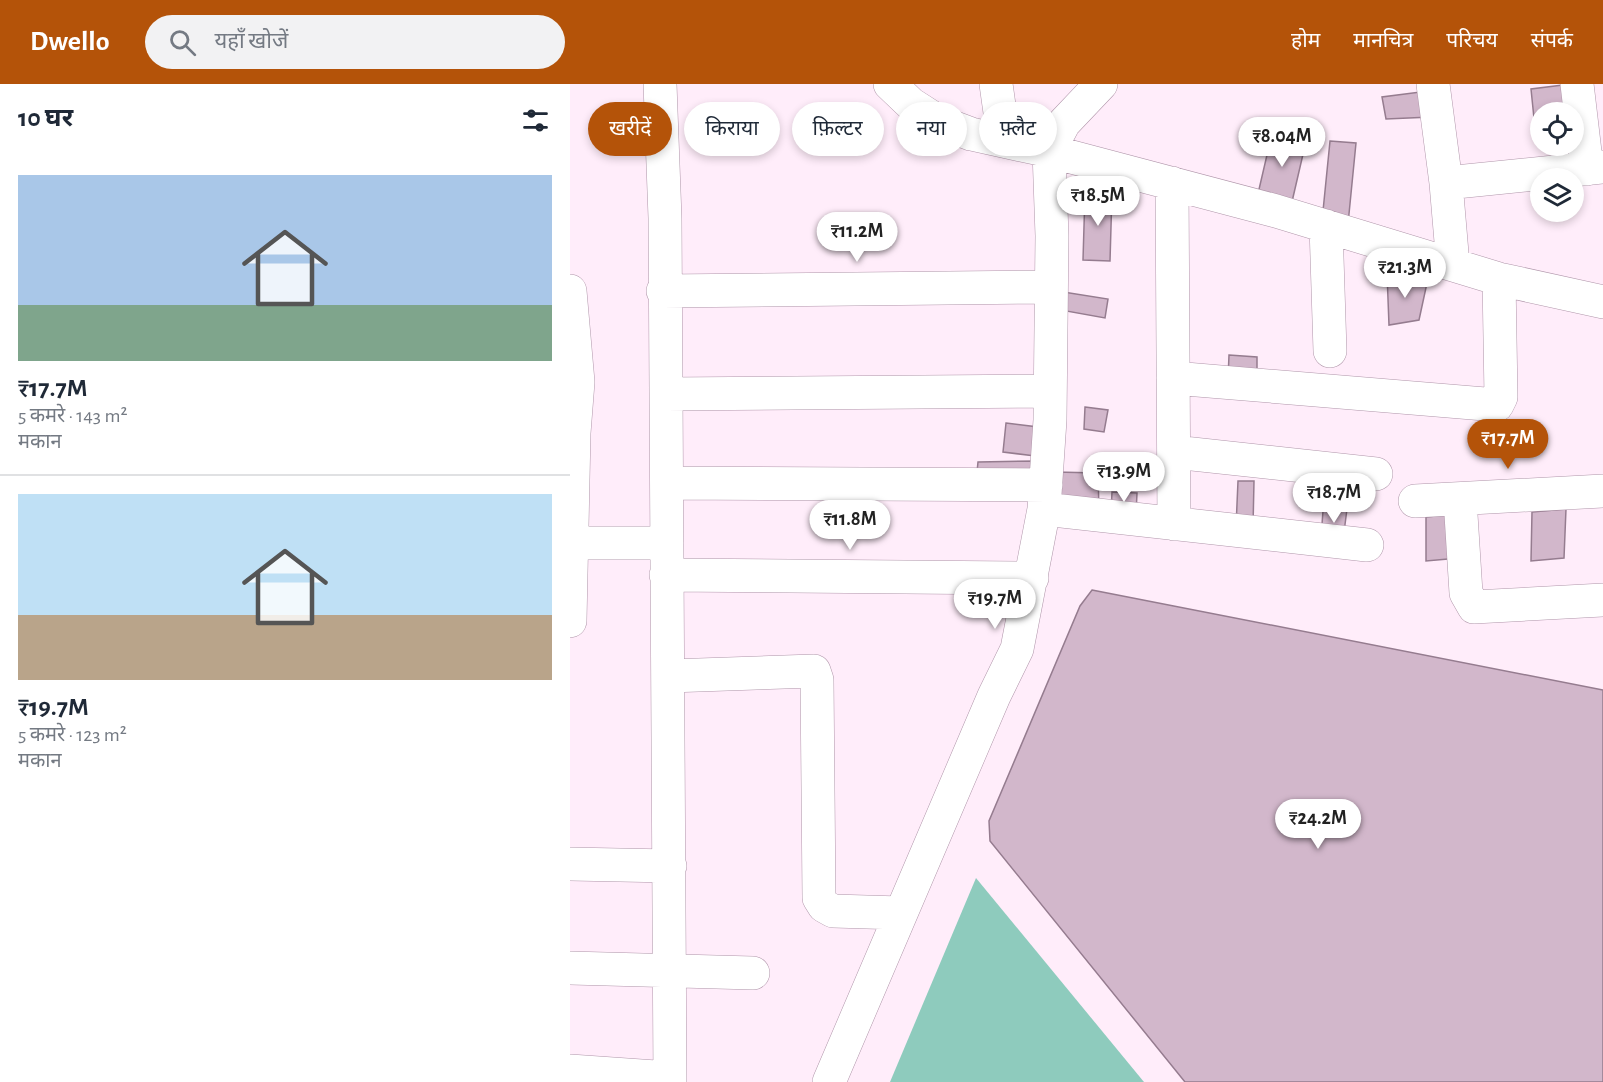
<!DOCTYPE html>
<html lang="hi">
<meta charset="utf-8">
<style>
body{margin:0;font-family:"Alegreya Sans","Noto Sans Devanagari",sans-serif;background:#f2f2f3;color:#1f2937;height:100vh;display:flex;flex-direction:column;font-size:22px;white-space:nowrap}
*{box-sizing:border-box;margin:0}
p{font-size:20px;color:#747a83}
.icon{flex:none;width:33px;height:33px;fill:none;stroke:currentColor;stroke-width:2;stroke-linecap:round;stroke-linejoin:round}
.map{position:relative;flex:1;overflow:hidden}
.details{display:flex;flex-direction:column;background:#fff;width:570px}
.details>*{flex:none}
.top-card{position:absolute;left:18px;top:18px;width:570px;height:54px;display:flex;gap:12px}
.buttons{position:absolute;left:960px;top:18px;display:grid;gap:12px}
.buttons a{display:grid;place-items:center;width:54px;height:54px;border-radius:50%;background:#fff;box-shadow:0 3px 9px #0003;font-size:30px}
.price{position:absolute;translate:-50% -51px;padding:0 14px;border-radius:21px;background:#fff;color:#222;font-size:20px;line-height:39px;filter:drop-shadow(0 2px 3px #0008)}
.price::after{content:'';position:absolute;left:50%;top:36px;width:18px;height:14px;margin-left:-9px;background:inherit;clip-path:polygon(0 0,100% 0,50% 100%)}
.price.active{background:#b45309;color:#fff}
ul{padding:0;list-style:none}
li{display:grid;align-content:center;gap:12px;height:318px;padding:0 18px}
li+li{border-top:2px solid #e0e1e3}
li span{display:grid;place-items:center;height:186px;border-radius:0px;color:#555}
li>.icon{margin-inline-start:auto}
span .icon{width:108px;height:108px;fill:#fffc;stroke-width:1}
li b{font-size:26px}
h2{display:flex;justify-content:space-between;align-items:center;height:72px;padding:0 18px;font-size:26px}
.chip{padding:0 21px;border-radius:27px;background:#fff;box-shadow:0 3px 9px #0003;font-size:21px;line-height:54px}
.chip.active{background:#b45309;color:#fff}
header{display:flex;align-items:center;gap:36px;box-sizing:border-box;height:84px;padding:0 30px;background:#b45309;color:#fff}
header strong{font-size:28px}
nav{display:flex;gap:33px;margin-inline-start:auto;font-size:21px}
.search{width:420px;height:54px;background:#f2f2f3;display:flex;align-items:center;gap:15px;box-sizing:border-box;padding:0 21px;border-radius:33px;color:#747a83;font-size:22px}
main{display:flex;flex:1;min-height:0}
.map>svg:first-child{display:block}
.water{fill:#8ecbbd}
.building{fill:#d2b7cb;stroke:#957c8f;stroke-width:1.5}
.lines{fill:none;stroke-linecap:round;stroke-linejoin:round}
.minor-casing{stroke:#b096aa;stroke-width:34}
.minor{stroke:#fff;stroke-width:33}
</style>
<header>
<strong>Dwello</strong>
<div class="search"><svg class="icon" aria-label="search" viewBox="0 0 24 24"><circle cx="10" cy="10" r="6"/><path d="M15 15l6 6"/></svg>यहाँ खोजें</div>
<nav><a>होम</a><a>मानचित्र</a><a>परिचय</a><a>संपर्क</a></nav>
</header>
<main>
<section class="details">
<h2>10 घर<svg class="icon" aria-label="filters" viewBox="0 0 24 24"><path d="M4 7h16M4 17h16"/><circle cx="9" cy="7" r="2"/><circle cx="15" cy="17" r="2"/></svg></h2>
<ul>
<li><span style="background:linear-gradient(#a9c7e8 70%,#7fa58c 0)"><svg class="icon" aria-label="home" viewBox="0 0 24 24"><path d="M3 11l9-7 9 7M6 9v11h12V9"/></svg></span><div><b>₹17.7M</b><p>5 कमरे · 143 m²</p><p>मकान</p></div></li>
<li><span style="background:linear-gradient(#bfe0f5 65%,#b9a48a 0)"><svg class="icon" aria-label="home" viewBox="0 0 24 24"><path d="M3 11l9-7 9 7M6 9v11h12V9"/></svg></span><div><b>₹19.7M</b><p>5 कमरे · 123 m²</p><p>मकान</p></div></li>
</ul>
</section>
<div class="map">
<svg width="1033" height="998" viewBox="0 0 1033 998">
<rect width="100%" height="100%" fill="#ffedfa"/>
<!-- water -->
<path class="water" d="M406,794L574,998H320Z"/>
<!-- building -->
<path class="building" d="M1001,0L1004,28H970V44H965L961,5Z
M858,7L861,33L816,35L812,13Z
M703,45L737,53L721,122L687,114Z
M760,57L786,59L778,140L752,137Z
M515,109H542L540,177L513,176Z
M817,189L857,199L849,236L819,241Z
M487,207L538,215L535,234L485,225Z
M659,271L687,273V296L658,295Z
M515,323L538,326L534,348L514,345Z
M436,339L468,343L465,372L433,368Z
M466,377V401L406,398L408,378Z
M543,384L592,385L597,402H543Z
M485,388L528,389L529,427L479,421Z
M668,397H684L683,443H666Z
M542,408L567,409L566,431L541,429Z
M777,425L773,456L751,454L753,427Z
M996,425L994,474L961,477L962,428Z
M885,430L889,474L856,477V433Z
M522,506L1033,606V998H615L420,757L419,737L510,522Z"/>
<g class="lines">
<defs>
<path id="minor" d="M90,0L95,134L100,998
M320,0L341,20L369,38L401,50L479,67L706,127L929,195L1033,218
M426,0L434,57
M863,0L876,99
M1007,0L1017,85
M602,99L604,440
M756,142L760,267
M883,181L876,99L1033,83
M0,207L8,298L4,349L0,537
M93,207L481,203
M603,294L927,321L931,313L929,195
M96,310L480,307
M604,368L806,390
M97,399L476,401
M890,415L896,509L904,523L1033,516
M845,417L1033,407
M474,425L797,461
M1,459H97
M96,491L462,494
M99,592L244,587L247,596L249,814L254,822L263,827L331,829
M0,780L100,782
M0,884L183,889
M0,987L100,994
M259,998L424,612L447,565L474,425L480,336L482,152L479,67L494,39L531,0"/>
</defs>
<!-- minor casing -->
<use href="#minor" class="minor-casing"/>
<!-- minor -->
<use href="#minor" class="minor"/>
</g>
</svg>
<div class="buttons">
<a><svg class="icon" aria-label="locate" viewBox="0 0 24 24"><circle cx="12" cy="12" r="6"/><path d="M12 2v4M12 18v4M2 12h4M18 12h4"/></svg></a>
<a><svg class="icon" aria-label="layers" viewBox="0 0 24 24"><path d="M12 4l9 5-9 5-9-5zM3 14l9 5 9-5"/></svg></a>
</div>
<b class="price" style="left:712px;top:84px">₹8.04M</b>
<b class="price" style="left:528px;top:143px">₹18.5M</b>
<b class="price" style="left:287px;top:179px">₹11.2M</b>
<b class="price" style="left:835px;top:215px">₹21.3M</b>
<b class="price active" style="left:938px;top:386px">₹17.7M</b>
<b class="price" style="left:554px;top:419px">₹13.9M</b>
<b class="price" style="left:764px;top:440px">₹18.7M</b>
<b class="price" style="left:280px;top:467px">₹11.8M</b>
<b class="price" style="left:425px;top:546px">₹19.7M</b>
<b class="price" style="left:748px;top:766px">₹24.2M</b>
<div class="top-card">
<a class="chip active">खरीदें</a>
<a class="chip">किराया</a>
<a class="chip">फ़िल्टर</a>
<a class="chip">नया</a>
<a class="chip">फ़्लैट</a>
</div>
</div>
</main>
